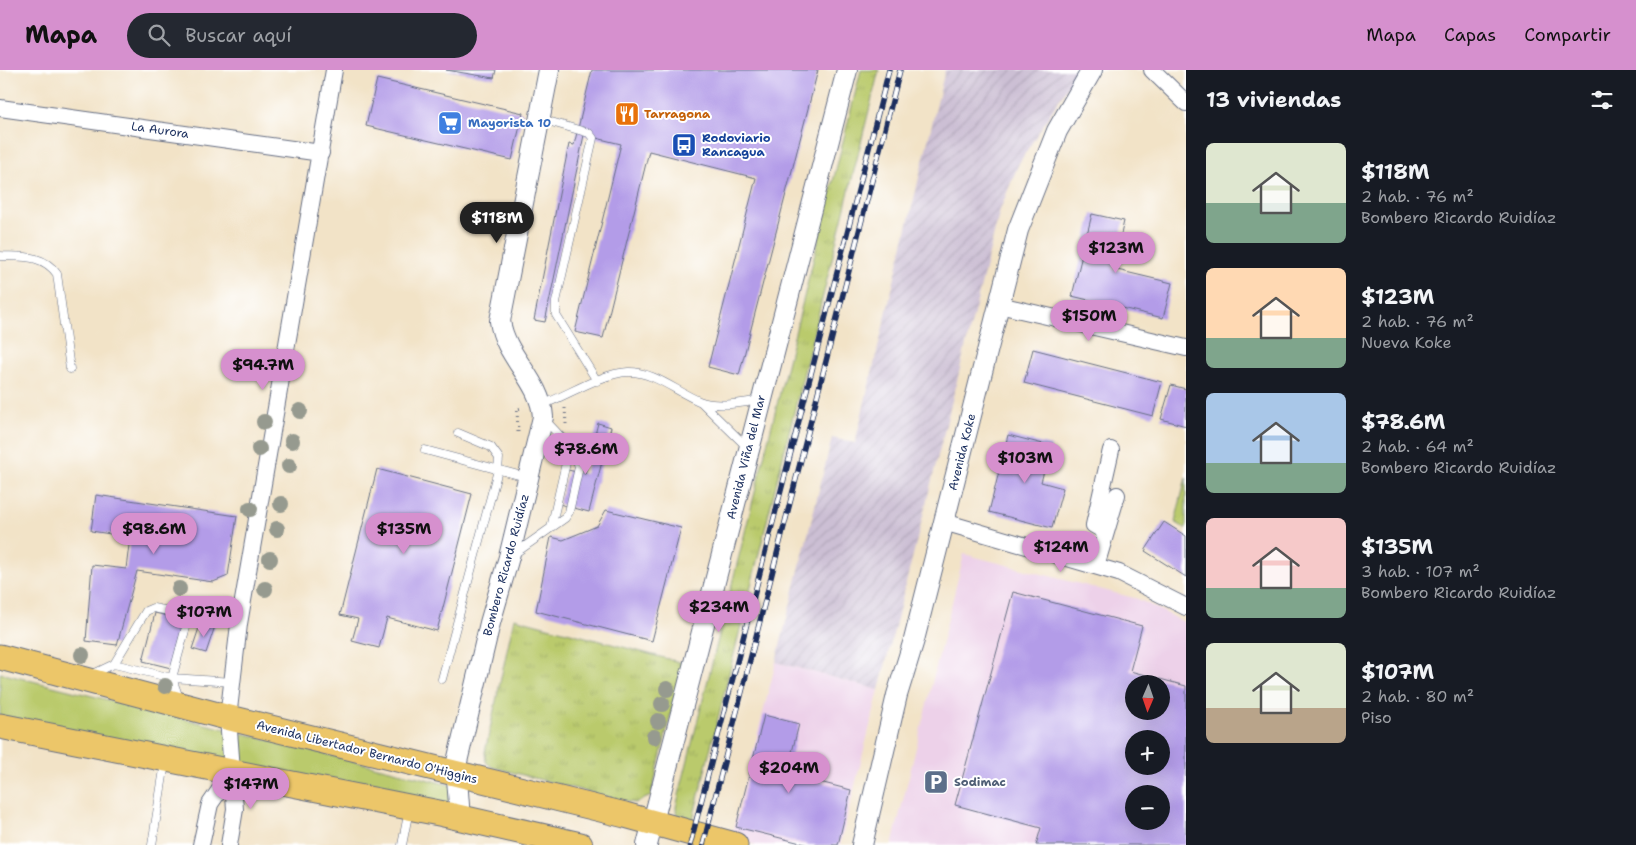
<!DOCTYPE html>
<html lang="es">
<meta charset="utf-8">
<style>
body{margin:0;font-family:"Shantell Sans",sans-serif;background:#242831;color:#f1f3f6;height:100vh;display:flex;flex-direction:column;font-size:19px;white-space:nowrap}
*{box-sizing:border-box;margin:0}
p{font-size:16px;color:#9ea1a6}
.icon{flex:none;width:28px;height:28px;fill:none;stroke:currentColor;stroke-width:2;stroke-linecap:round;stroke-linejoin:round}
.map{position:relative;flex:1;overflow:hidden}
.drawer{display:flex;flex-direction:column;background:#171b24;width:450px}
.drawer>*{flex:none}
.needle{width:32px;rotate:182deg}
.tools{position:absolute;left:1125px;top:605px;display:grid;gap:10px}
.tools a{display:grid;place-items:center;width:45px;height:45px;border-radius:50%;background:#171b24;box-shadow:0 5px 20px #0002;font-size:25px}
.price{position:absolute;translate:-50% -42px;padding:0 11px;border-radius:18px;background:#d690ce;color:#111;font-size:16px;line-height:32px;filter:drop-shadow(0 1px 2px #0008)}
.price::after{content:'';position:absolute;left:50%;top:30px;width:15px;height:11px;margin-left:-8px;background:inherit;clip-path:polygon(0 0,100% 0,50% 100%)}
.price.selected{background:#222;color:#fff}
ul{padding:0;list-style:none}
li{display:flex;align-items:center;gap:15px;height:125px;padding:0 20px}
li span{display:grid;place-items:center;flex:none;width:140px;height:100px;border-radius:8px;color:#555}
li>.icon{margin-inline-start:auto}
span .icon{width:60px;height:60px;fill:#fffc;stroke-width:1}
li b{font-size:21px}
h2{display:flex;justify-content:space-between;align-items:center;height:60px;padding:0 20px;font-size:21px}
header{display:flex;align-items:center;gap:30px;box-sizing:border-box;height:70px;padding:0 25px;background:#d690ce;color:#111}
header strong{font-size:24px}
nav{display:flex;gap:28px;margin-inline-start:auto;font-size:18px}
.search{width:350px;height:45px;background:#242831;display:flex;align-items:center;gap:12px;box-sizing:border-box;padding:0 18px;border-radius:28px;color:#9ea1a6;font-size:19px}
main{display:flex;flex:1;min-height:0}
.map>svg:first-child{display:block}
.built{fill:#edd1e9;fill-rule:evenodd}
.industrial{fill:url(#industrial-furrows)}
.grass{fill:url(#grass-tufts);stroke:#6a7c65}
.park{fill:#baca6c;stroke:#6a7c65}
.building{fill:#b39ce8;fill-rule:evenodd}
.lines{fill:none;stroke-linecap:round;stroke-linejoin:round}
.service-casing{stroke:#666e83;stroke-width:9}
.minor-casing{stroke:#666e83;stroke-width:18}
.tertiary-casing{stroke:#666e83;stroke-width:22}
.primary-casing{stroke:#666e83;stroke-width:27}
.path{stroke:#666e83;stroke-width:3;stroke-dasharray:1 4;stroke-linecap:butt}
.service{stroke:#fff;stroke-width:8}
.minor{stroke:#fff;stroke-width:16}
.tertiary{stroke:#fff;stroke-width:20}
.primary{stroke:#ecc669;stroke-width:25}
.rail-casing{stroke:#1b2f5e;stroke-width:5.5}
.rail{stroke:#fff;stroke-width:4;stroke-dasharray:11;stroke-linecap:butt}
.tree{fill:#969a8f}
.labels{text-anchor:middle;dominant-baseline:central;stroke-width:4;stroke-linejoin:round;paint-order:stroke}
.food-label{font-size:12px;font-weight:bold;fill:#c56008;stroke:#fff;text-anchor:start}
.shop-label{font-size:12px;font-weight:bold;fill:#366cbe;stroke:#fff;text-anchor:start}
.street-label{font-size:12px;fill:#1b2f5e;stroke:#fff}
.transit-label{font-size:12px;font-weight:bold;fill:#164399;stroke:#fff;text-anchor:start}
.service-label{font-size:12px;font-weight:bold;fill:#4e5e75;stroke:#fff;text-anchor:start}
</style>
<header>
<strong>Mapa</strong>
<div class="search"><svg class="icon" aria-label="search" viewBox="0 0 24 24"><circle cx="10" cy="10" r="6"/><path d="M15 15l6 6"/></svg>Buscar aquí</div>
<nav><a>Mapa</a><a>Capas</a><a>Compartir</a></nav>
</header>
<main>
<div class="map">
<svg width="1186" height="775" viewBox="0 0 1186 775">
<defs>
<pattern id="industrial-furrows" width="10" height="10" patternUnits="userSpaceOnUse" patternTransform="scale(1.25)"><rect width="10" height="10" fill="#ccbfd4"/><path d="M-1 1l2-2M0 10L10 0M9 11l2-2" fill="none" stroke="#afa4b8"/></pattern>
<pattern id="grass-tufts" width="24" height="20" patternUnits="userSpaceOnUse" patternTransform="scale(1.25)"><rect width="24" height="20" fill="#baca6c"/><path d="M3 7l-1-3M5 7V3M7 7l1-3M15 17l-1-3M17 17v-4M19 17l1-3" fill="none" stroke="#9fae60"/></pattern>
</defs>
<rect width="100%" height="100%" fill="#fff"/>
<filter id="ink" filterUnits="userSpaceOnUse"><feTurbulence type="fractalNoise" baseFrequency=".02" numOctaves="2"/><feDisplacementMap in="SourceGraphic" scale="10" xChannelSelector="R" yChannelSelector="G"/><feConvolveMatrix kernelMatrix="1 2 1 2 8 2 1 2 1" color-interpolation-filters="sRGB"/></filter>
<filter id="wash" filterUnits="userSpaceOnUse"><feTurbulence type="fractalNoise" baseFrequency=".0096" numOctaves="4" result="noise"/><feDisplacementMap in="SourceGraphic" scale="20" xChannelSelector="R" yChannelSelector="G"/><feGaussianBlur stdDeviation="1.12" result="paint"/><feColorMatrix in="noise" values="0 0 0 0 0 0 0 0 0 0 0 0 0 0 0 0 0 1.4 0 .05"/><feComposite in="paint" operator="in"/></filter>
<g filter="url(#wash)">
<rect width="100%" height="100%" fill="#f2e3c7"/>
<!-- built -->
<path class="built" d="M964,484L1138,529L1186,553V775H892ZM1134,614H1161V641H1134ZM1134,669H1161V696H1134ZM1134,724H1161V751H1134Z
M776,592L879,620L840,775H756L731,768Z"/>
<!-- industrial -->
<path class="industrial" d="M945,0H1078L1019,93L1000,140L879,620L776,592L832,368L855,373Z"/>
<!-- grass -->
<path class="grass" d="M861,0H879L691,757L677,751L676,737Z
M1186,408V459L1175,452Z
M514,548L683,593L651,726L635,733L623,731L492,697L486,692L485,682Z"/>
<!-- park -->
<path class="park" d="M0,603L454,716L455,736L0,648Z"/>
<g id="blocks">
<!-- building -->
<path class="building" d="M446,0H496L494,8Z
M592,0H818L739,305L708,297L756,108L649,81L603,268L575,262L621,74L584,65L545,252L534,250L569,74L574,75Z
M377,9L523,43L512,90L366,56Z
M1092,144L1124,151L1113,199L1172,213L1163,248L1072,226Z
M1033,279L1162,312L1153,346L1024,313Z
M1171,315L1186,319V356L1161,349Z
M598,353L611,357L589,442L559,434L568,400L585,404Z
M1008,365L1051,376L1041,412L1063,418L1052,458L989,442Z
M377,399L472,424L437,561L387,548L379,578L352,571L358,549L340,545Z
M96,425L237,446L228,506L213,512L137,501L117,575L86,571L92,495L126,499L130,467L91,461Z
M606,440L681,458L652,571L536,541L551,467L563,470L597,456Z
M1164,452L1186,466V507L1145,481Z
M1013,522L1142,556L1130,601L1186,616V775H1036L1041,758L955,735ZM1134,614H1161V641H1134ZM1134,669H1161V696H1134ZM1134,724H1161V751H1134Z
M155,543L184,550L171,598L143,591Z
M201,552L215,556L206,583L192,579Z
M764,645L799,654L789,694L795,699L796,706L851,720L838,775H809L736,757Z"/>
</g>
</g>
<g filter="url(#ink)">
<use href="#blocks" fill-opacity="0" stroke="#666e83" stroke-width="1"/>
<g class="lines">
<defs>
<path id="service" d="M541,49L589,63L593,68L556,232V245L597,311
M0,186C22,187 43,184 57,204L70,299
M701,332L748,378
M542,335C568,325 602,303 628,302C653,301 677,322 699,331C717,338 742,333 760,330
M425,380L526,407
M551,458L569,380
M514,484L565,448L569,442L579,397C575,379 556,362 544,349
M114,594L172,608L233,612
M93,604L114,594L146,541L153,538L239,554
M442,609L498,400L499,388L491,377L458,363
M180,631L172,608L189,546
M152,775L165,693
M402,775L409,740"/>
<path id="minor" d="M1152,0L1186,33
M0,38L321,83
M999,235L1186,278
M944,452L1119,503L1186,537
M1106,462L1094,455L1111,380
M1096,496L1117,425
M201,775L210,734L232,702
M229,775L235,739L228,648L239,554L334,0"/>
<path id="tertiary" d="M460,748L456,696L490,553L509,487L543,347C541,311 505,287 500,251L549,0
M647,775L847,0
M862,775L897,625L914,570L1018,160L1057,61L1092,0"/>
<path id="primary" d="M0,587L218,645L625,745L735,775
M0,656L444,744L580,775"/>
</defs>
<!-- service casing -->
<use href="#service" class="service-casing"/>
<!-- minor casing -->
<use href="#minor" class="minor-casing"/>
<!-- tertiary casing -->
<use href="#tertiary" class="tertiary-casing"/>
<!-- primary casing -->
<use href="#primary" class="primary-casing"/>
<!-- path -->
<path class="path" d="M565,338L566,354
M518,362L517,339L522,338"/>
<!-- service -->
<use href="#service" class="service"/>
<!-- minor -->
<use href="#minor" class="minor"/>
<!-- tertiary -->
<use href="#tertiary" class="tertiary"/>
<!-- primary -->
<use href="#primary" class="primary"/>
<defs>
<path id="rail" d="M690,775L889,0
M703,775L900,0"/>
</defs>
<!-- rail casing -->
<use href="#rail" class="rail-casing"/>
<!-- rail -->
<use href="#rail" class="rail"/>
</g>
<!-- trees -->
<g class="tree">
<circle cx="300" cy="341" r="8"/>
<circle cx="264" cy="352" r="8"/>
<circle cx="292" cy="371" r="8"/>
<circle cx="259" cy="379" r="8"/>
<circle cx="289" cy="396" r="8"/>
<circle cx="281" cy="434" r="8"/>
<circle cx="250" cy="439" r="8"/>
<circle cx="277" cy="459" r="8"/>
<circle cx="270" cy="489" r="8"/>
<circle cx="179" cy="519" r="8"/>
<circle cx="265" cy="519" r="8"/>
<circle cx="82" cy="585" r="8"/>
<circle cx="165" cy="616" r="8"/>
<circle cx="667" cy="619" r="8"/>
<circle cx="662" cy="634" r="8"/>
<circle cx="658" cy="651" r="8"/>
<circle cx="654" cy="667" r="8"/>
</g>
</g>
<!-- icons -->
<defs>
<symbol id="restaurant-square" viewBox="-11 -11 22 22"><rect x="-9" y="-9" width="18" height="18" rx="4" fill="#e8710a" stroke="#fff"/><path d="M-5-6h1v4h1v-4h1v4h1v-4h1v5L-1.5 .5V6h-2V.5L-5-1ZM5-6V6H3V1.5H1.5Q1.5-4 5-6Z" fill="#fff"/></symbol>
<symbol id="supermarket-square" viewBox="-11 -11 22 22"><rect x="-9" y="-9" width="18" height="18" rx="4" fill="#3f7fe0" stroke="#fff"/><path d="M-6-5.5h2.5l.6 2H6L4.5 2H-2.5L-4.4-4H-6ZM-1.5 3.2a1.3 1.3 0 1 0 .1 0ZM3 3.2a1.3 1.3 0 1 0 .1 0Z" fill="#fff"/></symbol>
<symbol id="bus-square" viewBox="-11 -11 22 22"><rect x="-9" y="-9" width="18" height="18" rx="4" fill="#1a4fb4" stroke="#fff"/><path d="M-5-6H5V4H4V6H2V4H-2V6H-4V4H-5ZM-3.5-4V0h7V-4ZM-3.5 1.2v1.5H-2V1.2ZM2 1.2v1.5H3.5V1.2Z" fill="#fff"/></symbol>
<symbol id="parking-square" viewBox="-11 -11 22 22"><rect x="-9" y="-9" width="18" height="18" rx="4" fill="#5c6f8a" stroke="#fff"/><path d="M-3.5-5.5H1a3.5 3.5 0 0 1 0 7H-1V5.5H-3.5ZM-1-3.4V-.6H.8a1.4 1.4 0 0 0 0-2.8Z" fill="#fff"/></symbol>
</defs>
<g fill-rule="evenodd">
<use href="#restaurant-square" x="613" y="30" width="28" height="28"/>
<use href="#supermarket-square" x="436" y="39" width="28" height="28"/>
<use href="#bus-square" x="670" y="61" width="28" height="28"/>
<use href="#parking-square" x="922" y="698" width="28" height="28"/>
</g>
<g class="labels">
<!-- food labels -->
<g class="food-label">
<text x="644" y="44">Tarragona</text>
</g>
<!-- shop labels -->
<g class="shop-label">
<text x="468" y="53">Mayorista 10</text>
</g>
<!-- street labels -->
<g class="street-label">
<text transform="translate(160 60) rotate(8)">La Aurora</text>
<text transform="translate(962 382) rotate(-76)">Avenida Koke</text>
<text transform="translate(746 387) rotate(-76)">Avenida Viña del Mar</text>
<text transform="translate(506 495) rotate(-75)">Bombero Ricardo Ruidíaz</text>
<text transform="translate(367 682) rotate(14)">Avenida Libertador Bernardo O'Higgins</text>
</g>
<!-- transit labels -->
<g class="transit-label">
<text x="702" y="68">Rodoviario<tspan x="702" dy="14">Rancagua</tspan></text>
</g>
<!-- service labels -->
<g class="service-label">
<text x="954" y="712">Sodimac</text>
</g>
</g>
</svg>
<div class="tools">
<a><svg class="needle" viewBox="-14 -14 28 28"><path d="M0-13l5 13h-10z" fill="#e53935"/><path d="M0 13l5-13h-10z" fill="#9ea1a6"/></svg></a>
<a>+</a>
<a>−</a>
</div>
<b class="price selected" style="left:497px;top:174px">$118M</b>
<b class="price" style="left:1116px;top:204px">$123M</b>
<b class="price" style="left:1089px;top:272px">$150M</b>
<b class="price" style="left:263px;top:321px">$94.7M</b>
<b class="price" style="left:586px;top:405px">$78.6M</b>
<b class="price" style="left:1025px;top:414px">$103M</b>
<b class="price" style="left:154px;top:485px">$98.6M</b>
<b class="price" style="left:404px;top:485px">$135M</b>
<b class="price" style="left:1061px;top:503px">$124M</b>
<b class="price" style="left:719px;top:563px">$234M</b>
<b class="price" style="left:204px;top:568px">$107M</b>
<b class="price" style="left:789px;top:724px">$204M</b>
<b class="price" style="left:251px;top:740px">$147M</b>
</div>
<section class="drawer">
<h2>13 viviendas<svg class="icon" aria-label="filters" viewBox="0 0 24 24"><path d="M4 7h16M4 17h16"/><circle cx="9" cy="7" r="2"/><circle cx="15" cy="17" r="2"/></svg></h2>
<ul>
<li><span style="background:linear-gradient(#dfe7d0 60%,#7fa58c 0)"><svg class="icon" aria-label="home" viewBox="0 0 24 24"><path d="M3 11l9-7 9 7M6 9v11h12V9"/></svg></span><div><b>$118M</b><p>2 hab. · 76 m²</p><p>Bombero Ricardo Ruidíaz</p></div></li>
<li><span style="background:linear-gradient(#ffd9b3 70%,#7fa58c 0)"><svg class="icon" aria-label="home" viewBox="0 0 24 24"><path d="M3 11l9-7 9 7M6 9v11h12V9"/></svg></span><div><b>$123M</b><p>2 hab. · 76 m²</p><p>Nueva Koke</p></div></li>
<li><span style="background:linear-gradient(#a9c7e8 70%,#7fa58c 0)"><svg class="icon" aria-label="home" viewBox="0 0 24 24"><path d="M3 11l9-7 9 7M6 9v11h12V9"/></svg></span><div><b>$78.6M</b><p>2 hab. · 64 m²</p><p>Bombero Ricardo Ruidíaz</p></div></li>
<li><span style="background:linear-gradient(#f6c9c9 70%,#7fa58c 0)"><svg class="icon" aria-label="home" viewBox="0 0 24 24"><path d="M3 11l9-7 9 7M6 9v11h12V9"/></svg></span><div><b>$135M</b><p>3 hab. · 107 m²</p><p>Bombero Ricardo Ruidíaz</p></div></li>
<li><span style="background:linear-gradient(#dfe7d0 65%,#b9a48a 0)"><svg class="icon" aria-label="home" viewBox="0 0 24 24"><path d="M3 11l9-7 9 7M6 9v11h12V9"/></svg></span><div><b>$107M</b><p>2 hab. · 80 m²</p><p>Piso</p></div></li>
</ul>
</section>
</main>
